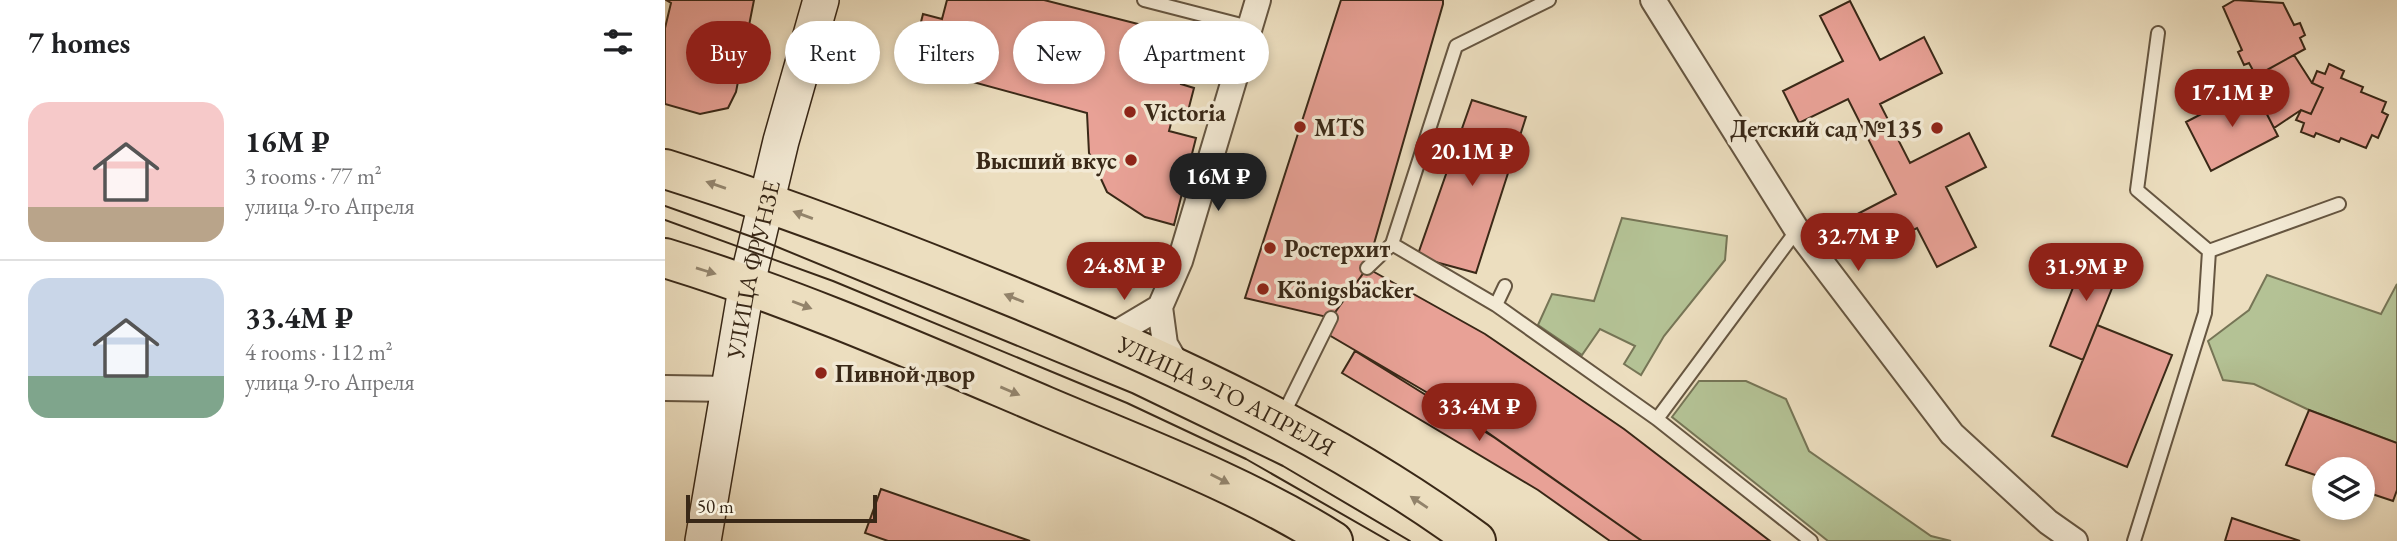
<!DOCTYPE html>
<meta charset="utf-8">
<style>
body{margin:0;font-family:"EB Garamond",serif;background:#f2f2f2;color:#202124;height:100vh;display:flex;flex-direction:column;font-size:26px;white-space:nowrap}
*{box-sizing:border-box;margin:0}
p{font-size:23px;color:#757577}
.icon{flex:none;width:38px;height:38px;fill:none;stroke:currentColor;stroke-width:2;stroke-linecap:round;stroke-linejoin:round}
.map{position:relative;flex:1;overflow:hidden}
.sheet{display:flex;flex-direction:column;background:#fff;width:665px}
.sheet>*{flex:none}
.banner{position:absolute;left:21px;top:21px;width:665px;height:63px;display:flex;gap:14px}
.fabs{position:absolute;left:1647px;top:457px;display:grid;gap:14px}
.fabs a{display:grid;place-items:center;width:63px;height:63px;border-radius:50%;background:#fff;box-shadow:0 4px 10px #0003;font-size:35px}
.scale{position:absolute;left:21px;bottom:18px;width:191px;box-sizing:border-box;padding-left:7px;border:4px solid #392817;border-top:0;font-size:19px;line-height:24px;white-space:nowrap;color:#392817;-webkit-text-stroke:5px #f3ead5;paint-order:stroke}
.price{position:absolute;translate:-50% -60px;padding:0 16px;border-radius:24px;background:#8f2418;color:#fff;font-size:23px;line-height:46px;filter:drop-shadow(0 2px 4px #0008)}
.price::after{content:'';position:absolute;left:50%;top:42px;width:21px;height:16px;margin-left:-10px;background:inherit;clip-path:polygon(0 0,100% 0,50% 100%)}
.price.selected{background:#222;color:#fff}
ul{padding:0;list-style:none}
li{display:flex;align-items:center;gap:21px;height:175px;padding:0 28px}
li+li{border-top:2px solid #e0e0e0}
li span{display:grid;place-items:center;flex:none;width:196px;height:140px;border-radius:21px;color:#555}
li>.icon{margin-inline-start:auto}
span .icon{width:84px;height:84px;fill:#fffc;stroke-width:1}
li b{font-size:30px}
h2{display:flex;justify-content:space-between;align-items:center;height:84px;padding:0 28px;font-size:30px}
.pill{padding:0 24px;border-radius:32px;background:#fff;box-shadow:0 4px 10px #0003;font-size:24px;line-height:63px}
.pill.selected{background:#8f2418;color:#fff}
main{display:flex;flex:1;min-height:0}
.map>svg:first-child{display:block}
.green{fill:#b4c295;stroke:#767556;stroke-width:2}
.building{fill:#e8a196;stroke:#392817;stroke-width:2}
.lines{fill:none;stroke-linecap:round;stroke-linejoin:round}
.lane-casing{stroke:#665641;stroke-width:16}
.street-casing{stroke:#665641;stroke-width:28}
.secondary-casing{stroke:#392817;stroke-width:38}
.primary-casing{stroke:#392817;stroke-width:42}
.lane{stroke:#f3ead5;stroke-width:12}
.street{stroke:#f3ead5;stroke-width:24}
.secondary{stroke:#f3ead5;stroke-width:35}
.primary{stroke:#ecdebf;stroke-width:38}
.tram{stroke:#392817;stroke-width:2}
.oneway{fill:#92836b}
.poi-dot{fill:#8f2418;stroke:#f3ead5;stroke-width:2.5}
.labels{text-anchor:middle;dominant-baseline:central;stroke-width:7;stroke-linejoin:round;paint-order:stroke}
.poi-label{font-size:24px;font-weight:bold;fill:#392817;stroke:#f3ead5;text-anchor:start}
.street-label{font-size:24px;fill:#392817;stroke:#f3ead5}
</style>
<main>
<section class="sheet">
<h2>7 homes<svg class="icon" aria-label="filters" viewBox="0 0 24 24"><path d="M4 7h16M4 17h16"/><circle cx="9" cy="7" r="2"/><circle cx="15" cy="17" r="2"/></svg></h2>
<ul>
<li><span style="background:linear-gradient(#f6c9c9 75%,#b9a48a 0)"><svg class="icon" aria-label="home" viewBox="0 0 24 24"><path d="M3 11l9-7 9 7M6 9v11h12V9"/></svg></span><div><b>16M ₽</b><p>3 rooms · 77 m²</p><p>улица 9-го Апреля</p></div></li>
<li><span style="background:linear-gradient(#c9d6e8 70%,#7fa58c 0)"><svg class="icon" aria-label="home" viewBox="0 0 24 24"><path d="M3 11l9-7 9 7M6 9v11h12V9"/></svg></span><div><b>33.4M ₽</b><p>4 rooms · 112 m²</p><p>улица 9-го Апреля</p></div></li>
</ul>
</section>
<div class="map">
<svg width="1732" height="541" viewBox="0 0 1732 541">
<rect width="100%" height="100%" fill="#ecdebf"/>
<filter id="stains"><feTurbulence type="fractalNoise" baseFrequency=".00286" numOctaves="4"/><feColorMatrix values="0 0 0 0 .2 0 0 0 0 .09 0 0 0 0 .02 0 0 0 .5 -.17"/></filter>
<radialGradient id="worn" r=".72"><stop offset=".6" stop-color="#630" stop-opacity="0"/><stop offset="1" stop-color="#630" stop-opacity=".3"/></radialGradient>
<!-- green -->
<path class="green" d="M957,218L1062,236L1060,260L999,336L976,375L959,364L970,346L935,329L917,355L873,325L887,294L929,301Z
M1602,275L1716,314L1732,284V443L1644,410L1589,384L1558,380L1543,341L1584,310Z
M1034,381H1081L1121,399L1144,451L1266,536L1286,541H1163L1007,417Z"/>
<!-- building -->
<path class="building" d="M1,0H89L71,92L63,108L35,114L0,104V28L6,3Z
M282,0H379L528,38L516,84L529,88L522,115L509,112L504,131L531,138L509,225L480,217L442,192L424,153L422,113L271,72L263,45L251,42L258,14L277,19Z
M676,0H778V4L702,268L666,318L580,298Z
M1570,0L1618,3L1629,25L1635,23L1640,35L1635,38L1640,49L1591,76L1584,63L1579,65L1573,52L1577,50L1558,7Z
M1185,1L1215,60L1259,37L1277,73L1215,104L1245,163L1304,133L1321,167L1281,187L1311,247L1272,267L1252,228L1197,256L1179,221L1231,194L1183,99L1134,123L1118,91L1178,61L1155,16Z
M1629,55L1647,83L1658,88L1646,114L1636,110L1609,128L1588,87L1591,76Z
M1664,64L1679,71L1676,78L1698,87L1696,92L1721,102L1717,112L1723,115L1713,138L1707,135L1701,148L1676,138L1674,142L1651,133L1649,137L1636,132L1639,123L1631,120L1636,110L1646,114L1658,88L1647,83L1652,71L1660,74Z
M1588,87L1613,136L1546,171L1521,122Z
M807,100L861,117L811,273L752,257Z
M1424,247L1458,261L1418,360L1385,346Z
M702,268L820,334L959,429L1105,541H977L785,406L664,335L666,318Z
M1432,325L1507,355L1462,467L1387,436Z
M690,351L830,438L977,541H945L873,490L677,373Z
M1644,410L1732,443V490L1728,501L1698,491V469H1659V478L1621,465Z
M216,489L365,541H223L200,533Z
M1567,518L1635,541H1560Z"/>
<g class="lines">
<defs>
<path id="lane" d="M479,0L584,27
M884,0L791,46L727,244L831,305L992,419L1146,541
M1493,33L1472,190L1544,251L1674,204
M702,268L727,244
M831,305L840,286
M618,415L666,318
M992,419L1132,230
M1469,541L1540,313L1544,251"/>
<path id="street" d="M988,0L1132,230L1287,434L1383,522L1410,541
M495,307L500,344L514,368
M435,333L453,332L495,307L515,261L593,0
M0,388L66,389"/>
<g id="secondary">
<path id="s1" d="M38,541L82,283L116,141L156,0"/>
</g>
<g id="primary">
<path id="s2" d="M0,169C118,206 233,250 348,297C509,363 669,437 811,541"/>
<path d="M0,258C131,298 255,353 380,406C479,448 577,484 668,541"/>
</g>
</defs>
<!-- lane casing -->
<use href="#lane" class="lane-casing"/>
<!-- street casing -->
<use href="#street" class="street-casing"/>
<!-- secondary casing -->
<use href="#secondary" class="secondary-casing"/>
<!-- primary casing -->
<use href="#primary" class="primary-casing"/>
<!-- lane -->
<use href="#lane" class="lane"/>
<!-- street -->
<use href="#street" class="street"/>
<!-- secondary -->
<use href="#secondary" class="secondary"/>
<!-- primary -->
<use href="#primary" class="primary"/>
<!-- tram -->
<path class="tram" d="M0,206L93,239L467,393L618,466L745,541
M0,220L168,281L462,403L581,459L724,541"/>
</g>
<!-- one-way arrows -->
<defs><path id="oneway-solid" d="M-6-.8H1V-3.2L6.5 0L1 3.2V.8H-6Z" transform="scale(1.75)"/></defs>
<g class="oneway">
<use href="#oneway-solid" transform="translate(51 185) rotate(-161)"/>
<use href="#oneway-solid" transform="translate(138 215) rotate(-160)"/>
<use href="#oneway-solid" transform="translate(41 271) rotate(17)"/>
<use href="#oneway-solid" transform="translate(349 298) rotate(-158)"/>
<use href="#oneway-solid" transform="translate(137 305) rotate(21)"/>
<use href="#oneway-solid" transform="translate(345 391) rotate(23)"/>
<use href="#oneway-solid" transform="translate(555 479) rotate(27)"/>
<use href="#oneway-solid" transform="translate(754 502) rotate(-146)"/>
</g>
<!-- markers -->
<g class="poi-dot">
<circle cx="465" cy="112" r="7"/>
<circle cx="635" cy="127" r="7"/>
<circle cx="1272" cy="128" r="7"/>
<circle cx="466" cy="160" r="7"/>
<circle cx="605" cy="248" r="7"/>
<circle cx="598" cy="289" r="7"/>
<circle cx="156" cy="373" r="7"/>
</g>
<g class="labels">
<!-- poi labels -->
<g class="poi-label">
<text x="479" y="112">Victoria</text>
<text x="649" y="127">MTS</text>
<text x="1258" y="128" text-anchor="end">Детский сад №135</text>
<text x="452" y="160" text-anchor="end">Высший вкус</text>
<text x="619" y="248">Ростерхит</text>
<text x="612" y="289">Königsbäcker</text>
<text x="170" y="373">Пивной двор</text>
</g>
<!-- street labels -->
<g class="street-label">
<text stroke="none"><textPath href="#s1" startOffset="276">УЛИЦА ФРУНЗЕ</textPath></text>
<text stroke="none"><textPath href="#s2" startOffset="606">УЛИЦА 9-ГО АПРЕЛЯ</textPath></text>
</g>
</g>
<rect width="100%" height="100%" filter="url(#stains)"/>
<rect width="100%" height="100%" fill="url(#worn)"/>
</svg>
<div class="fabs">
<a><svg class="icon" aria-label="layers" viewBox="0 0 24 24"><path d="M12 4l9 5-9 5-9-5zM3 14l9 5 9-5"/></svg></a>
</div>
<div class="scale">50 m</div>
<b class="price" style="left:1567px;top:129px">17.1M ₽</b>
<b class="price" style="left:807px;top:188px">20.1M ₽</b>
<b class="price selected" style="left:553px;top:213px">16M ₽</b>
<b class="price" style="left:1193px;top:273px">32.7M ₽</b>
<b class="price" style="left:459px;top:302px">24.8M ₽</b>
<b class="price" style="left:1421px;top:303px">31.9M ₽</b>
<b class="price" style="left:814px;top:443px">33.4M ₽</b>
<div class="banner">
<a class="pill selected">Buy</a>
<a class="pill">Rent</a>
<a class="pill">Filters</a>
<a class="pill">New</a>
<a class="pill">Apartment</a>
</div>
</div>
</main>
